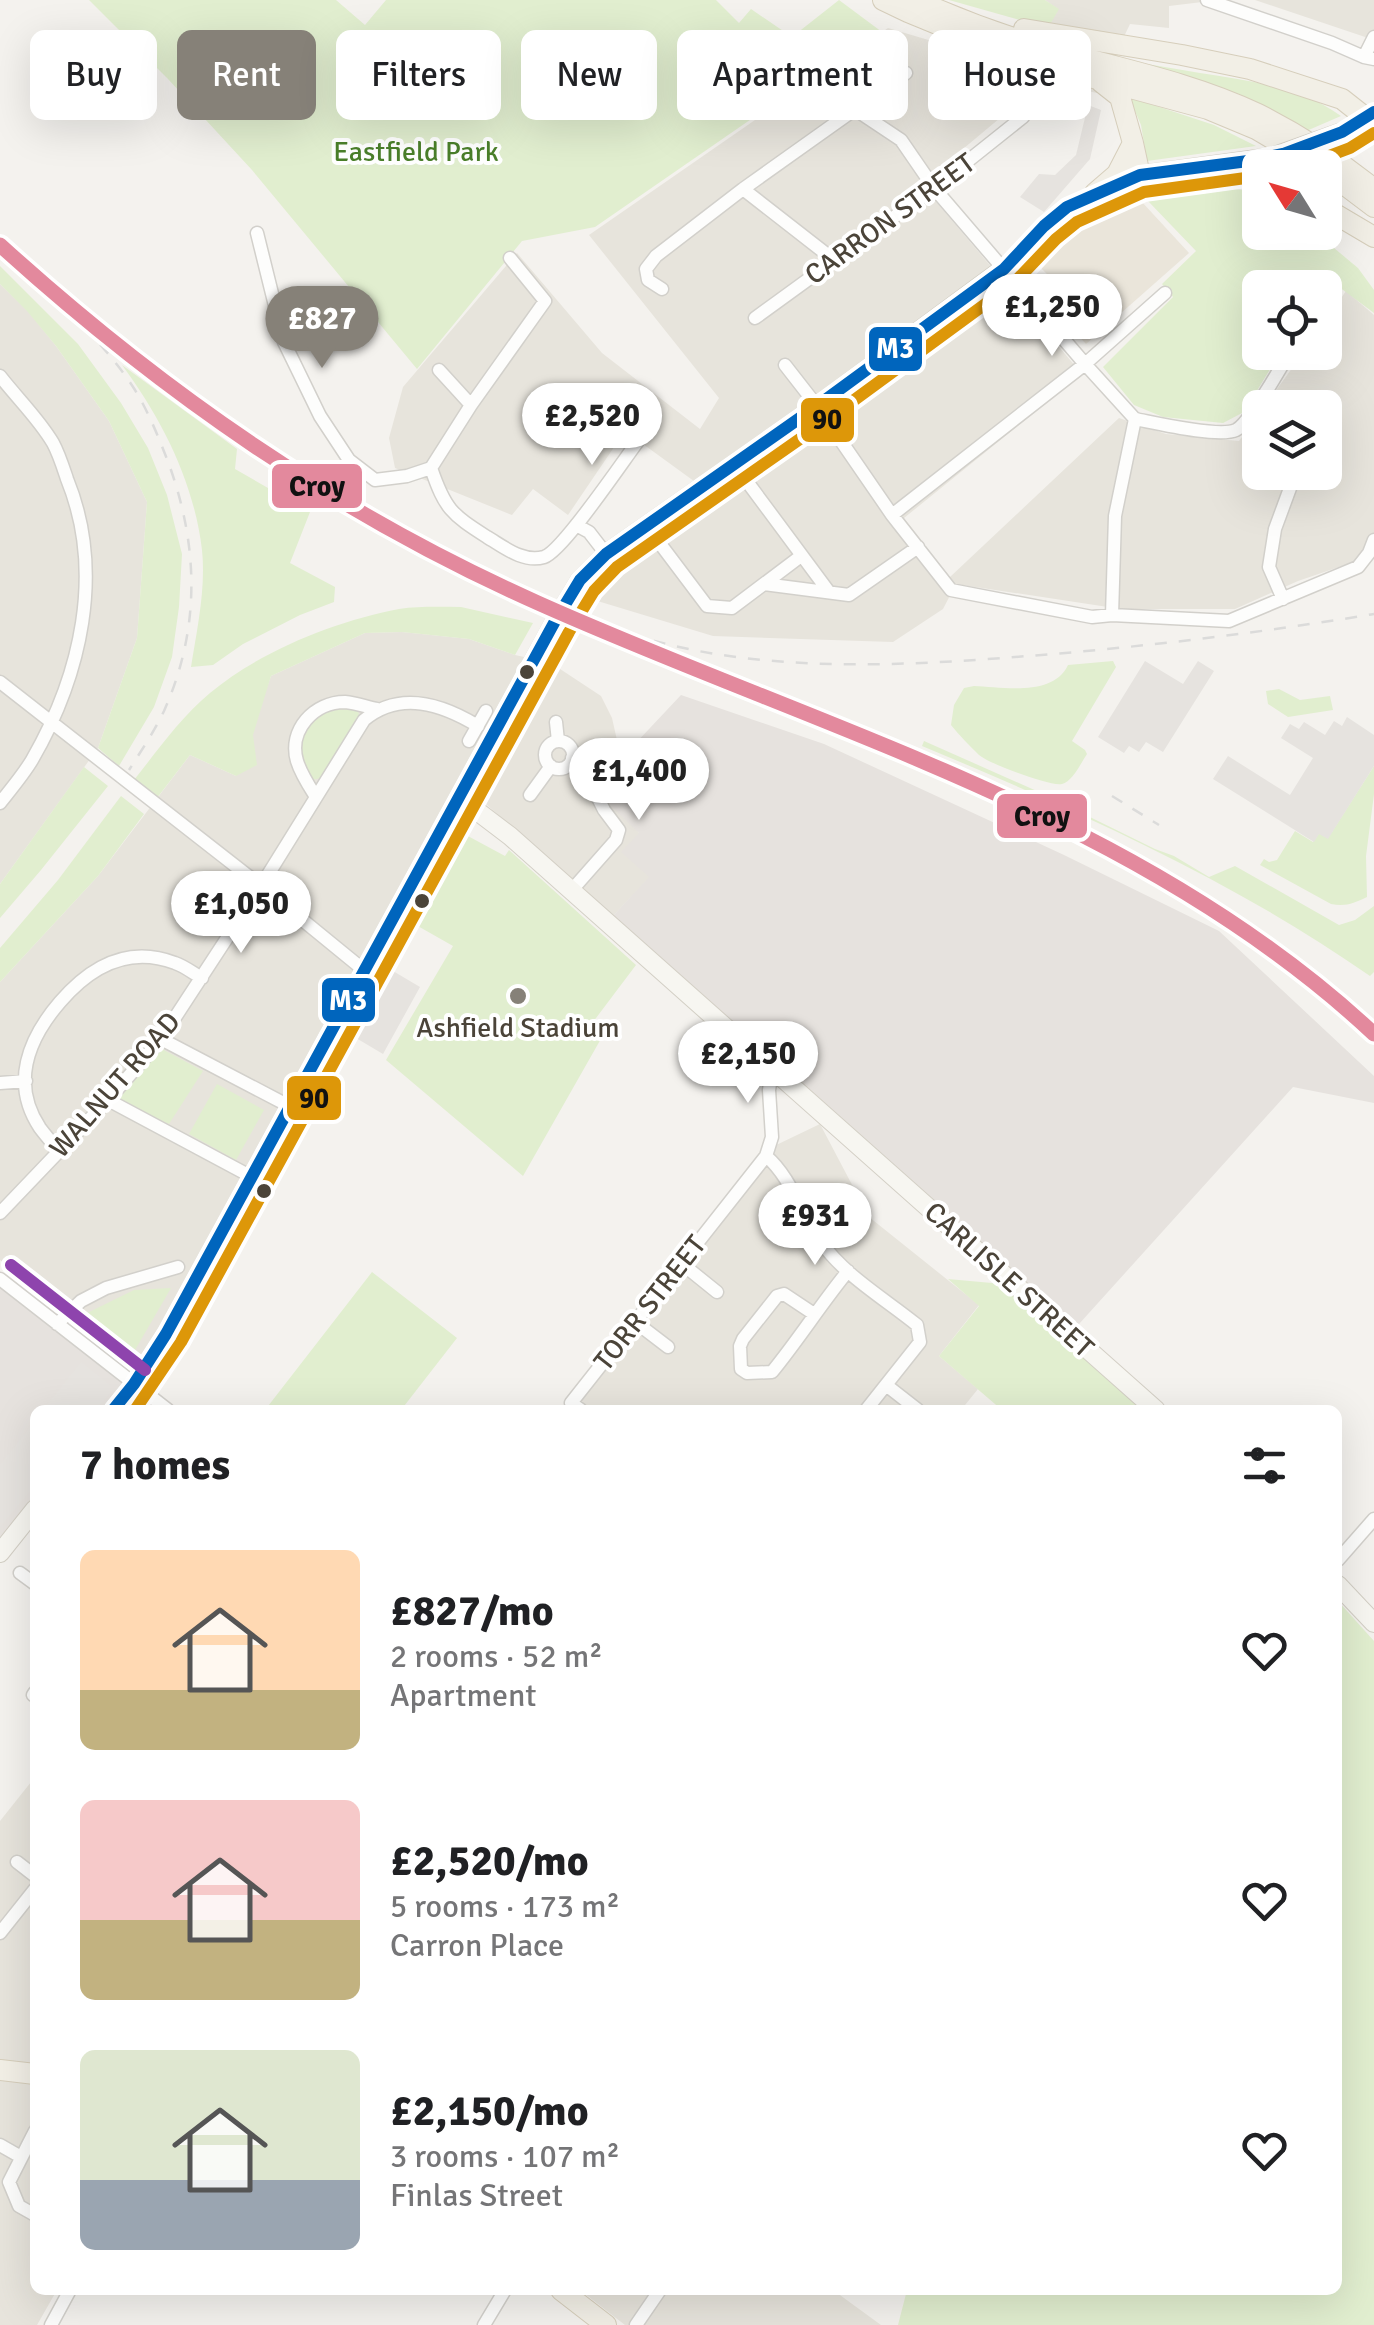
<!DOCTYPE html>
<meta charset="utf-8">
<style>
body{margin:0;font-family:Signika,sans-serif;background:#f6f6f6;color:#202124;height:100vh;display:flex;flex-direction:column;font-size:38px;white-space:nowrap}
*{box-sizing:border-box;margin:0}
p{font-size:32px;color:#757577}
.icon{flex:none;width:55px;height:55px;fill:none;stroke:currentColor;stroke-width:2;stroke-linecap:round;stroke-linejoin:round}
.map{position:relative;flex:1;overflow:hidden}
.details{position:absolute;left:30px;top:1405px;width:1312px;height:890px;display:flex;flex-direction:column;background:#fff;border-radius:15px;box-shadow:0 10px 40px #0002}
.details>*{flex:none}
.top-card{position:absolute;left:30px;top:30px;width:1315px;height:90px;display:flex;gap:20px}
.needle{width:65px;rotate:307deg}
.controls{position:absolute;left:1242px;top:150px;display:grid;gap:20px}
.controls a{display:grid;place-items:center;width:100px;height:100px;border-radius:15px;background:#fff;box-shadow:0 10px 40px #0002;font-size:50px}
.price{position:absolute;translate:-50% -85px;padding:0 22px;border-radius:35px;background:#fff;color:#222;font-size:32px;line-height:65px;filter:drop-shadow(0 2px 5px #0008)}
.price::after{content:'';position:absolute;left:50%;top:60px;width:30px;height:22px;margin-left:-15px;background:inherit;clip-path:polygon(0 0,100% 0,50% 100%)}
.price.on{background:#868178;color:#fff}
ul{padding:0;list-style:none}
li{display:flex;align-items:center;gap:30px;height:250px;padding:0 50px}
li span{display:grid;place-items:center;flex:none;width:280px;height:200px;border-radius:15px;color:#555}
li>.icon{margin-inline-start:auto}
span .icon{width:120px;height:120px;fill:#fffc;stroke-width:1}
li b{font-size:42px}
h2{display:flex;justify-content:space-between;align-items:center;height:120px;padding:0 50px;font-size:42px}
.tag{padding:0 35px;border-radius:15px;background:#fff;box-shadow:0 10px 40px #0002;font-size:35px;line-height:90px}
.tag.on{background:#868178;color:#fff}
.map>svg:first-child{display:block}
.residential{fill:#e7e4dc}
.industrial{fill:#e6e2de}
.education{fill:#eae5da}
.green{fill:#e1eecf}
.parking{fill:#e6e3df}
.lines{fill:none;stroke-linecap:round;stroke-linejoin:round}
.street-casing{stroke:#d2d0cb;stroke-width:15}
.secondary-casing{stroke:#d3cfc5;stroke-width:20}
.primary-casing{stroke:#d6cebb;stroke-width:22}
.street{stroke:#fdfdfc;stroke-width:12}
.secondary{stroke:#f7f6f1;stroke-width:18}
.primary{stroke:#f2efe6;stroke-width:20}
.rail{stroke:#dbdbda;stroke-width:2.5;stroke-dasharray:12 12;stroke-linecap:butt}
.secondary-bridge-casing{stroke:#d3cfc5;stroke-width:20;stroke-linecap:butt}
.secondary-bridge{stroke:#f7f6f1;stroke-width:18}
.bus-1-casing{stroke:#fff;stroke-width:20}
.bus-2-casing{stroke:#fff;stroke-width:20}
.bus-3-casing{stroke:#fff;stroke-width:20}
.bus-1{stroke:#0065bd;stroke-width:12}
.bus-2{stroke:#dd9709;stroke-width:12}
.bus-3{stroke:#8e44ad;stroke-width:12}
.rail-1-casing{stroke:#fff;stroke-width:22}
.rail-1{stroke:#e3899d;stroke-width:15}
.bus-dot{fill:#4b4439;stroke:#fff;stroke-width:4}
.poi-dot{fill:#868178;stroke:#fff;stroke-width:4}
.labels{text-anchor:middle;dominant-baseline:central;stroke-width:8;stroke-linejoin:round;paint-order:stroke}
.park-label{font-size:28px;fill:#4a7f2a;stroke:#fff}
.street-label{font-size:28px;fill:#4b4439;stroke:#fff}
.poi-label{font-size:28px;fill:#4b4439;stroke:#fff}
.line-badge{stroke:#fff;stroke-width:4}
.badge-label{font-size:28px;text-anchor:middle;font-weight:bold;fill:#fff}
.pale-badge-label{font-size:28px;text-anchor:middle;font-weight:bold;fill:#111}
</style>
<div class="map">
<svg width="1374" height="2325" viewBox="0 0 1374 2325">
<rect width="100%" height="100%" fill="#f4f2ee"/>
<!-- residential -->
<path class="residential" d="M1045,0H1219L1169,6V28L1130,24L1097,93L1043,82L921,184L1082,374L904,518L950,577L1119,418L1166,434L1239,441L1260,413V472H1325V408L1264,407L1303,353L1325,352V321L1346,291L1374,315V555L1298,581L1235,609H1121L956,584L943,609L893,642L713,636L581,596L600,571L709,492L625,431L568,515L533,489L512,515L395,468L389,438L403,387L517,253L602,353L700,429L719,398L589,235L888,28L1026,69L1058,9Z
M1255,0H1374V40Z
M0,284L27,310L56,346L109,421L147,502L137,638L98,748L0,884Z
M402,632L469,639L515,655L551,663L601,696L612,718L619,749L602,779L639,833L650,877L612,917L477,796L459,799L135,1383L168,1410H113L134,1384L129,1362L0,1260V982L98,876L190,755L236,776L271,676L365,633Z
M820,1124L869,1217L979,1305L939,1356L978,1389L961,1410H581L571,1403L770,1148Z
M35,1777V2290H57L37,2325H0V1821Z
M580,2290H833L881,2325H625Z"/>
<!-- industrial -->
<path class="industrial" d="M681,695L824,744L1064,855L1219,931L1374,1076V1103L1293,1087L1070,1334L612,917L649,877L621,852L639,833L608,803L602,779Z
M0,1283L134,1384L113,1410H35V1509L0,1553Z"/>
<!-- education -->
<path class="education" d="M1141,201L1189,253L1086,344L1034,288L1049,276L1035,262L1072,232L1102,214Z"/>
<!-- green -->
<path class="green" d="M89,0H336L365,25L386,0H716L739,23L751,9L792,37L839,0L882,32L847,53L595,227L522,241L417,369L252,170L168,79Z
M949,0H1045L1059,9L1048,28Z
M1100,56C1133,62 1167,67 1200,73C1249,81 1300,86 1341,116L1304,132Z
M1129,97L1214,125L1256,146L1147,161L1141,125Z
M1235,189L1253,191L1260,196V232L1312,233L1334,248L1358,268L1374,290V313L1331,281L1325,287L1260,288V352L1280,353L1244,412L1223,423L1163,417L1134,405L1103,367L1173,297L1162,284L1196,251L1148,201Z
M0,266L78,344L121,403L148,448L167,495L182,554L179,607L172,657L154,707L119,766L98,748L137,638L147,502L109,421L56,346L27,311L0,284Z
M122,365L237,449L235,469L310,512L290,563L335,587L334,602L300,615L243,644L213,665L191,667C197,629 206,589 202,550C194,482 162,419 122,365Z
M461,607L533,623L515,655L469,639L402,632L365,633L271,676L253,735L257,765L236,776L190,755L157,798L134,780C158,750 180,718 210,693C260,651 336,621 399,609C419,606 441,607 461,607Z
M1113,661L1116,667L1072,741L1085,750L1087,754C1081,763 1072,782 1062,784C1050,787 988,763 979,755C970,746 959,735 951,725L954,705L964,688L974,686C1003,687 1053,697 1068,665Z
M1279,689L1300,700L1330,696L1333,710L1288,717L1268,704L1266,691Z
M342,707H357L359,715L321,778L312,780C293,744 297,716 342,707Z
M924,741L1039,792L1155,849L1174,856L1209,877L1235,866L1339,925L1355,920L1374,906V972L1370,976C1233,880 1076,810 922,746Z
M1374,766V794L1366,856L1367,897C1354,903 1346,907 1331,904L1260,865L1264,859L1269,862L1277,860L1295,831L1313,842L1319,833L1328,838Z
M84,767L108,786L41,870L0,918V884Z
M121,796L144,814L98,876L0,982V948L58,880Z
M466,835L505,856L509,850L636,965L590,1026L602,1037L523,1176L386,1060L453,946L416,925Z
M160,1048L203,1071L169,1124L117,1100Z
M217,1084L264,1110L236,1160L189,1134Z
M372,1272L457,1338L401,1410H265Z
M948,1279L1014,1285L1156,1410H1002L939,1356L979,1306Z
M171,1288L131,1357L79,1317L134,1290Z
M1338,1601L1374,1641V2325H898L907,2290H1338Z"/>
<!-- parking -->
<path class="parking" d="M1088,105L1101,110L1090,159L1044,212L1020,197L1039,174L1055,175L1076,155Z
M1145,661L1183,684L1198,661L1214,671L1163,752L1146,742L1139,752L1129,746L1124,753L1098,737Z
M1347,717L1374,735V766L1328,839L1319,834L1314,842L1213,779L1228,756L1290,795L1313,758L1281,738L1290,724L1299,729L1304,722L1325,735L1334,721L1342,726Z
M393,971L420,987L383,1054L356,1038Z
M81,1362L110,1385V1393L96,1410H43Z
M35,1421V1485L0,1527V1465Z"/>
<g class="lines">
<defs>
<path id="street" d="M1207,0L1332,43L1364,57L1374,59
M1364,57L1374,37
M856,110L901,140L934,188L1085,364L1135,419
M743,189L834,260
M257,233L284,342L320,416L349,460L375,480L407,476L431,468
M510,258L545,301L471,405L431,468C445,509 451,514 487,537C504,547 523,563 544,557C563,551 625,458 641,437
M662,289L648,280L646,269L656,256L743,189L906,73
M1325,299L1330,292
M755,318L934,188L1023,117
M785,365L817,406L892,515L951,590L1092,617L1112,615L1229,621L1358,567L1369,553L1374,540
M439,370L471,405
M0,376C17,398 39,419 53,443C59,454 63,467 67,479C105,572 81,675 32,760C23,775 11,789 0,803
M1135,419C1156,423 1219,438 1236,430C1250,423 1280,368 1290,352
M1325,427L1334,417
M734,464L829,592
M892,515L1085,364L1165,293
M576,525L589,532L606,554
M646,525L707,606L732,608L801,556
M764,584L849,595L918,547
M1283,599L1269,567L1275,529L1296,472
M1112,615L1115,516L1135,419
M0,682L261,886L365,971
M556,722L558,741
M469,741L486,711
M545 755a14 14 0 1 1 28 0a14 14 0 1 1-28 0Z
M530,795L551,766
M316,797C309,786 301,774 297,761C288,730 314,702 345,702C356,703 367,707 377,709
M571,891L616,840L619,830L604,810L598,798L593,774L572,758
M161,1039L291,1107
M0,1083L26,1081
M108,1100L252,1177
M59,1151C53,1144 46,1136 40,1128C10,1083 29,1038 60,1002C90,967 128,945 175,963C184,966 193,973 202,978
M766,1156C792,1178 801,1215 821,1242C845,1276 885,1299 917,1325L920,1342L866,1410
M0,1213L108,1100L161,1039L261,886L364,720C400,690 442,704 478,726
M681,1263L717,1292
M0,1279L168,1410
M814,1314L784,1294L777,1296L743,1339L740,1346L741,1369L747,1373L772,1372C799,1339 821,1304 848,1271
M634,1321L668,1347
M57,1324L81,1301L106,1288L178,1267
M886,1385L918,1410
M581,1410L571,1403L766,1156L772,1137L769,1090L772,1071
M1338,1560L1374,1519
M20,1573L35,1584
M33,1695L35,1692
M17,1862L35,1876
M0,1933L35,1889
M35,2131L9,2182L19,2206L35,2215
M0,2145L21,2157
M51,2325L70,2290
M484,2325L505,2290
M636,2325L660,2290"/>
<path id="secondary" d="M1105,189L1140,175L1272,157
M460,798L510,836L1156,1410
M113,1410L134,1384L166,1334L554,623L580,580L606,554L817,406L1073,217L1098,204L1143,189L1260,174
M0,1553L35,1509
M1338,1585L1374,1623"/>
<path id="primary" d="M883,0L908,12L1020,58L1208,109L1256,129L1322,168
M916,0C960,20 1006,37 1053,50C1122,69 1193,83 1258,114C1300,135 1338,160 1374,189
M1024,29L1182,55L1250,69L1342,99L1361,114L1374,132
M1101,82L1120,97L1133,143L1143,189
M1325,170L1374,207
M1095,193L1117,174L1133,143
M1325,208L1374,237
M0,2070L35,2074
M561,2290L606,2325"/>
</defs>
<!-- street casing -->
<use href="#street" class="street-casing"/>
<!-- secondary casing -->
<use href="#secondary" class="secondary-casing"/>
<!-- primary casing -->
<use href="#primary" class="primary-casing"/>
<!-- street -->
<use href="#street" class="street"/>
<!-- secondary -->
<use href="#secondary" class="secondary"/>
<!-- primary -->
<use href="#primary" class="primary"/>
<!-- rail -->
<path class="rail" d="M33,276C68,312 108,347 135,390C148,411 158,436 167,459C199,544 201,628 164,711C154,732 141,751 129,770
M608,626C737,675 892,667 1028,656C1143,647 1259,633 1374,614
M1112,796L1159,825"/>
<defs>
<path id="secondary-bridge" d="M1272,157L1342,132
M1287,168L1351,143"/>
</defs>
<!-- secondary-bridge casing -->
<use href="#secondary-bridge" class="secondary-bridge-casing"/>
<!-- secondary-bridge -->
<use href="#secondary-bridge" class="secondary-bridge"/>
<defs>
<path id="bus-1" d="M113,1410L134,1384L166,1334L554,623L580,580L606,554L817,406L1004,269L1044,226L1067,207L1140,175L1248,161L1283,154L1342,132L1374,112"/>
<path id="bus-2" d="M1297,168L1350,148L1374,133
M135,1410L181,1342L569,632L594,591L617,567L827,420L1014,283L1056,239L1077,222L1144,192L1260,176"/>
<path id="bus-3" d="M11,1265L145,1370"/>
</defs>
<!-- bus-1 casing -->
<use href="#bus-1" class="bus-1-casing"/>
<!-- bus-2 casing -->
<use href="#bus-2" class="bus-2-casing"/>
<!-- bus-3 casing -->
<use href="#bus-3" class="bus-3-casing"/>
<!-- bus-1 -->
<use href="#bus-1" class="bus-1"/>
<!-- bus-2 -->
<use href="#bus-2" class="bus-2"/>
<!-- bus-3 -->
<use href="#bus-3" class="bus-3"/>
<defs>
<path id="rail-1" d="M0,245C163,393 336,513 538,603C824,731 1140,815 1374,1034"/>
</defs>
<!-- rail-1 casing -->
<use href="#rail-1" class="rail-1-casing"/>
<!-- rail-1 -->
<use href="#rail-1" class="rail-1"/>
</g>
<!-- markers -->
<g class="bus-dot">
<circle cx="527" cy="672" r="9"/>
<circle cx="422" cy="901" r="9"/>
<circle cx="264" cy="1191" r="9"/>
</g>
<circle class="poi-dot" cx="518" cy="996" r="10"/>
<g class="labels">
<!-- park labels -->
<g class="park-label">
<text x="416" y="152">Eastfield Park</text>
</g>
<!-- street labels -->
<g class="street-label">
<text transform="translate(890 219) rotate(-36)">CARRON STREET</text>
<text transform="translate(115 1085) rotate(-49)">WALNUT ROAD</text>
<text transform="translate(1009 1280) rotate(42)">CARLISLE STREET</text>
<text transform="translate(650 1303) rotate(-52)">TORR STREET</text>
</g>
<!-- poi labels -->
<g class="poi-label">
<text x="518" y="1028">Ashfield Stadium</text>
</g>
</g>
<g class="line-badge">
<rect x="867" y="325" width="57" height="48" rx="10" fill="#0065bd"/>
<rect x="799" y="396" width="57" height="48" rx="10" fill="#dd9709"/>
<rect x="270" y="462" width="94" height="48" rx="10" fill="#e3899d"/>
<rect x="995" y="792" width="94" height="48" rx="10" fill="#e3899d"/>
<rect x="320" y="976" width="57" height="48" rx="10" fill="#0065bd"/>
<rect x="285" y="1074" width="58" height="48" rx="10" fill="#dd9709"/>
</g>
<g class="badge-label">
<text x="895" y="358">M3</text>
<text x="348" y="1010">M3</text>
</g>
<g class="pale-badge-label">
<text x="827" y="429">90</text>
<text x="317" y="496">Croy</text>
<text x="1042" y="826">Croy</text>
<text x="314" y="1108">90</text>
</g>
</svg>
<div class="controls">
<a><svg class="needle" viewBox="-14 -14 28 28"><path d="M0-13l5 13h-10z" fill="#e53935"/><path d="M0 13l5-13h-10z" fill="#757577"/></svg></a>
<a><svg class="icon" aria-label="locate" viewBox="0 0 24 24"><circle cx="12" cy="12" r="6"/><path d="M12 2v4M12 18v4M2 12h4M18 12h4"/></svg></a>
<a><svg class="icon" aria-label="layers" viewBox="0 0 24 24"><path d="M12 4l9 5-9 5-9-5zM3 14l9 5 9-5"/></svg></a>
</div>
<b class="price" style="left:1052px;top:359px">£1,250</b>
<b class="price on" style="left:322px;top:371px">£827</b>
<b class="price" style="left:592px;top:468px">£2,520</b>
<b class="price" style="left:639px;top:823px">£1,400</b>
<b class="price" style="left:241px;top:956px">£1,050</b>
<b class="price" style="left:748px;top:1106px">£2,150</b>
<b class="price" style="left:815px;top:1268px">£931</b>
<div class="top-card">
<a class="tag">Buy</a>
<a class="tag on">Rent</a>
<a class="tag">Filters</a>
<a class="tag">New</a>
<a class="tag">Apartment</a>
<a class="tag">House</a>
</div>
<section class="details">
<h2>7 homes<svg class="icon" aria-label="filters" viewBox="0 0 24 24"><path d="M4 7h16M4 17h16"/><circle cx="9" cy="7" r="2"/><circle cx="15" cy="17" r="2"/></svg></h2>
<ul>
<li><span style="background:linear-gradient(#ffd9b3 70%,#c2b280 0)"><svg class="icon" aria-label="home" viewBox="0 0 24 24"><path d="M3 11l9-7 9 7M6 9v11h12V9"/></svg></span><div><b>£827/mo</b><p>2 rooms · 52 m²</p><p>Apartment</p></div><svg class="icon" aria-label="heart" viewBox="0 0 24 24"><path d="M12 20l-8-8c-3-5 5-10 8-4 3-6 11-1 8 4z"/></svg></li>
<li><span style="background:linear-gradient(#f6c9c9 60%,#c2b280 0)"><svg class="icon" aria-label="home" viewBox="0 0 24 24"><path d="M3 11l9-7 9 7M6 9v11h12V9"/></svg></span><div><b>£2,520/mo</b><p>5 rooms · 173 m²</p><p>Carron Place</p></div><svg class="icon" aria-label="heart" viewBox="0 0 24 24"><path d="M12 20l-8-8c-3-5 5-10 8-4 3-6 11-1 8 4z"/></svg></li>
<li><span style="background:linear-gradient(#dfe7d0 65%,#9aa5b1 0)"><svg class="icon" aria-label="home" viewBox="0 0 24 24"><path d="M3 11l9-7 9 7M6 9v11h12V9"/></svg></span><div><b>£2,150/mo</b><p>3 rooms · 107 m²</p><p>Finlas Street</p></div><svg class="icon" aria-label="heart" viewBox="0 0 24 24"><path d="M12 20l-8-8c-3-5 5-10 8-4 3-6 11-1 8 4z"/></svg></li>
</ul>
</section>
</div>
